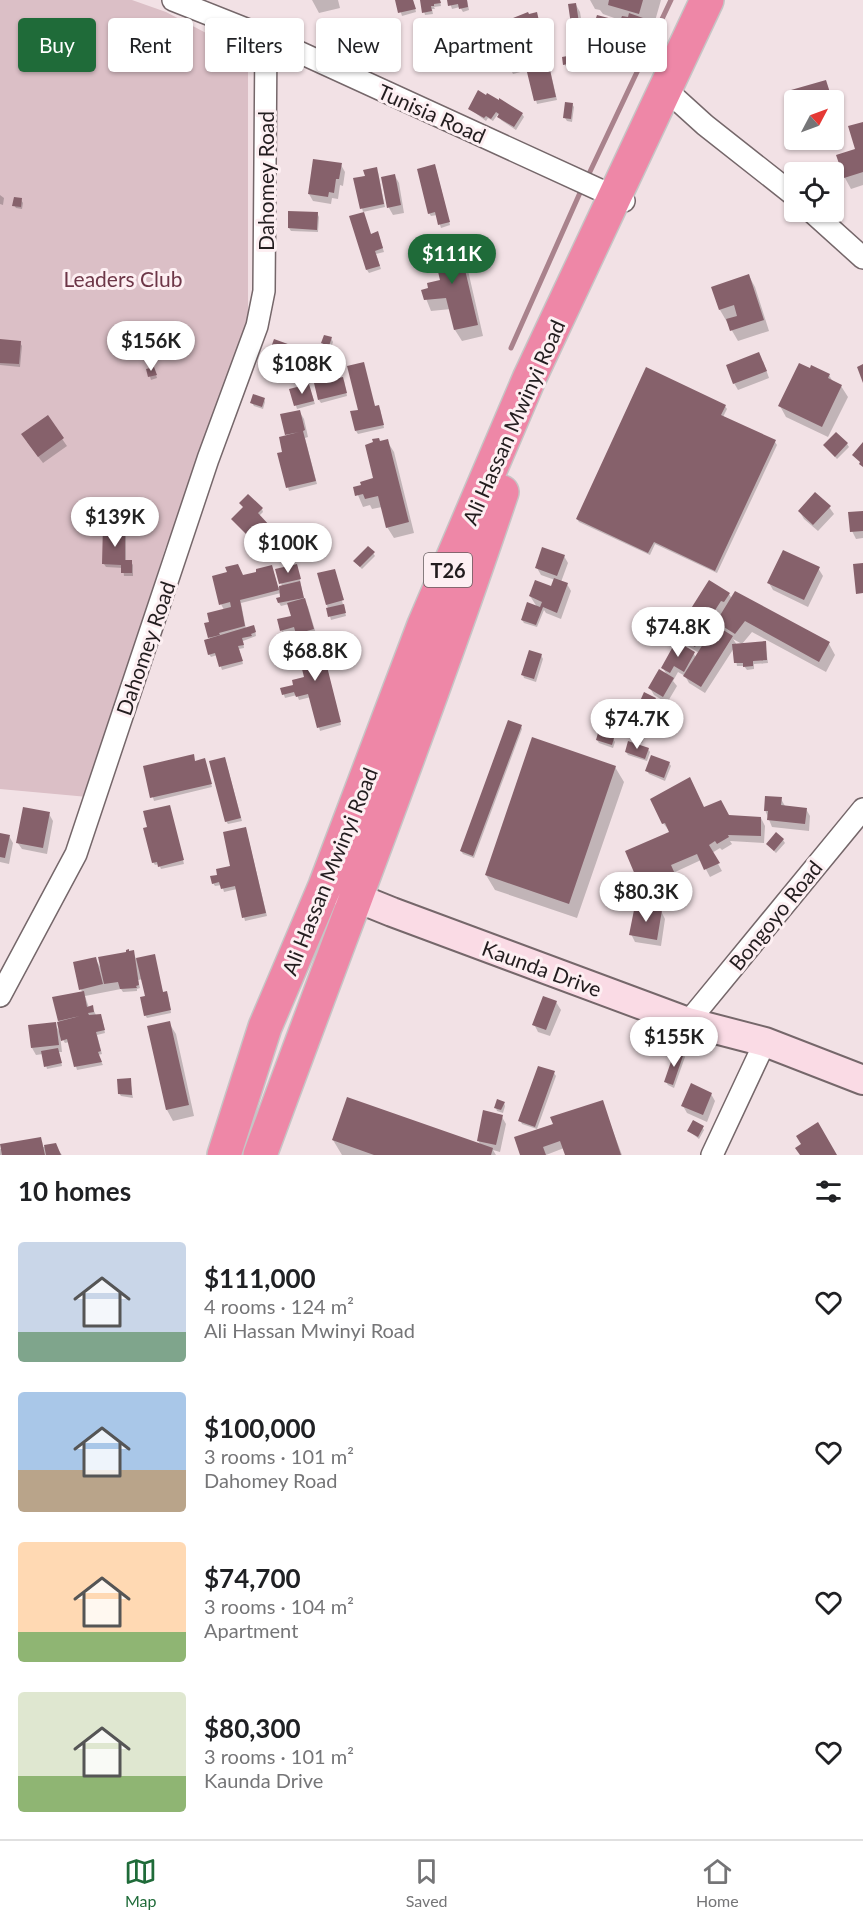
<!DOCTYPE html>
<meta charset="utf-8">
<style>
body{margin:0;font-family:Lato,sans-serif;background:#f2f2f2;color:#202124;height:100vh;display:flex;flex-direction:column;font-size:22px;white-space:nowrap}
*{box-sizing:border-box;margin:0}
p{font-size:20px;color:#757577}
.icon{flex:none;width:33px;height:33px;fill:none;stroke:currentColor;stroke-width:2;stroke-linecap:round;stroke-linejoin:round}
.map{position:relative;height:1155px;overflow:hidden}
.details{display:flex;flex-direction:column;background:#fff;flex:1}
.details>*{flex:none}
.banner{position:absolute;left:18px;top:18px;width:828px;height:54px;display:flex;gap:12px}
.needle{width:39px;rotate:49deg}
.controls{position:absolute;left:784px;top:90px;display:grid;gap:12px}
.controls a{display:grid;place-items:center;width:60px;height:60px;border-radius:6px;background:#fff;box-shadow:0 2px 4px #0004;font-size:30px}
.price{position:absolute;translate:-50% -51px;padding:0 14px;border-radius:21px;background:#fff;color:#222;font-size:20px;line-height:39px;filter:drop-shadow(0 2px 3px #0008)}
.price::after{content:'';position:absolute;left:50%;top:36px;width:18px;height:14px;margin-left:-9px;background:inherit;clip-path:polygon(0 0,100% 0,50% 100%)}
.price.on{background:#1f6b39;color:#fff}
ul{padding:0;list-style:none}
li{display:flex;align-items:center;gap:18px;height:150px;padding:0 18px}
li span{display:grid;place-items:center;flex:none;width:168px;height:120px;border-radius:6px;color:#555}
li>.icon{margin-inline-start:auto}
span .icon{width:72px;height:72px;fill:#fffc;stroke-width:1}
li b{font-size:26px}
h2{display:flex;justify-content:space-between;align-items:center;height:72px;padding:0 18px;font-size:26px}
.tag{padding:0 21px;border-radius:6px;background:#fff;box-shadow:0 2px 4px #0004;font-size:21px;line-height:54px}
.tag.on{background:#1f6b39;color:#fff}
.dock{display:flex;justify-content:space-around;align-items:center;height:84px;border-top:2px solid #e0e0e0;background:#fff;font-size:16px;color:#757577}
.dock a{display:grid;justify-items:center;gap:3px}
.dock .on{color:#1f6b39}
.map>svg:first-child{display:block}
.green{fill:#dbbfc6}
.shadow{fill:#0003;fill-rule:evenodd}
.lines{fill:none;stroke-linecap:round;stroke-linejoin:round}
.stream{stroke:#a9828c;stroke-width:5}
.building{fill:#86616b}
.street-casing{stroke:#75676a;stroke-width:24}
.secondary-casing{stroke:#75676a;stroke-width:32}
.highway-casing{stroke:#c6c4c5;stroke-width:36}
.street{stroke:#fff;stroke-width:21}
.secondary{stroke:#fadbe5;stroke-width:28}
.highway{stroke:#ee87a7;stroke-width:33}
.labels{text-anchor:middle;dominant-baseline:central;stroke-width:6;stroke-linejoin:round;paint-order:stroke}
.shield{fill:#fdeff2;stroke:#645c5e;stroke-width:1.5}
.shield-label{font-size:20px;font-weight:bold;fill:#231d1f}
.street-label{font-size:21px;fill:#231d1f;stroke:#fdeff2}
.park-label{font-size:21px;fill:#6d3647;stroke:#fdeff2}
</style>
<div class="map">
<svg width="863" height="1155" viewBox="0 0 863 1155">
<rect width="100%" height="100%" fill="#f2e1e5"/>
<!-- green -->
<path class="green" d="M0,0H132L166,12L248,55V341L165,549L88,797L0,789Z"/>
<!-- shadow -->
<path class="shadow" d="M312,0H338L340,8L319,13Z
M397,0H413L416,12L402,16Z
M421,0H440L441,6L434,7L435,9H432L433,14L425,15Z
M449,0H467L469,10L463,12L460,7L452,9Z
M590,0H661L651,35L640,32L639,37L617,29L615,35L597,30L595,26L620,23L617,19L603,14L600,10L595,9Z
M576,5L580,12L585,43L579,44L575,37Z
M538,17L557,100L537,104L528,70L513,74L511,70L505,71L503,68L522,53L518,30Z
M361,38L370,53L368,67L346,64L338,49Z
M577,56L580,65L567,68L565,65Z
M827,85L832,100H796L793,91Z
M572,104L574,107L572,122L567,121L565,118Z
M470,109L522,114L524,117L516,130L501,120L498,114L493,121L488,118L486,121Z
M863,123V185L851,189L845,178L838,156L857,150Z
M341,165L345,172L343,186L340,185L338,199L332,198L331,204L313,201L309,194Z
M436,169L450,225L441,228L437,215L431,216L429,213Z
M378,172L385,207L363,212L355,179Z
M395,176L399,183L404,213L393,215L389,208Z
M0,195L4,198L3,205L0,204Z
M21,200L23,203L22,209L16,208L14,205Z
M317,213L319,217L318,232L291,231L289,228Z
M371,235L379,236L384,252L376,254L381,269L369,273L367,270Z
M458,242L464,253L483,336L462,341L455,330L451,309L431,311L423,291L442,282Z
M749,276L755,287L769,331L738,341L720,310L713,288Z
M331,338L333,342L331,348L325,346L323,343Z
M0,341L20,343L22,346L20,367L0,365Z
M295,348L297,351L291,369L285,367L284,363L272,359L270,356Z
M763,361L769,378L738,390L734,383Z
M148,370L155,371L157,378L151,380Z
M829,375L833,382L841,386L848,397L828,437L786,417L780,406Z
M344,381L347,396L321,403L319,400Z
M310,388L315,404L297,409L291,390Z
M264,399L265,402L263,409L254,406L252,403Z
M725,406L727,409L723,417L775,442L777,445L717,573L655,544L650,555L579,522L577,519Z
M375,407L380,409L384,428L358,434L356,431Z
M299,411L304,419L308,437L305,438L317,484L289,491L279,454L284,453L288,437L287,434Z
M47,417L67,446L43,463L27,442Z
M387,441L394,452L414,533L394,538L387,527L382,507L372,509L370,505L363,507L355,488L375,480L380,442Z
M847,444L849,447L837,459L825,446Z
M241,503L262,509L263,512L259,516L271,530L256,544L235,522L244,508Z
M829,507L834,514L818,531L804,519L800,512Z
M863,513V538L856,539L852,531Z
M104,526L125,527L126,530V562H131L133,565V576H124L123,568L106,567L104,564Z
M373,553L375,556L362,569L357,564Z
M564,556L568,563L561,582L567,584L571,591L561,619L546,613L544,610L537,627L524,623L522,620L537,607L530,596L552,588L555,580L541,575L537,568Z
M297,565L304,600L308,607L317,637L320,640L341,725L320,731L311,697L299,700L297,695L285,698L282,689L295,686L306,678L302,641L298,634L286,637L281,630L293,617L289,604L281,606L279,603L282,598L281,593L241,603L246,629L255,630L256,636L243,641L244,648L239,649L243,664L222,670L217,655L211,657L209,654L211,623L224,610L221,604L243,577L272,567L278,587L282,586L277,570Z
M818,568L823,576L808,607L773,590L769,583Z
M334,570L346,616L331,620L327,605Z
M729,594L732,599L829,644L835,655L826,672L752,632L742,644L733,639L737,645L765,643L768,663L754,664V669L747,670L744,666H737L734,648L705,693L689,683L685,676L678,672L673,681L677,686L667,703L654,695L650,688L668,677L663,668L693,652L696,658L699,653L683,643L679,636L697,619L692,610ZM717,620L723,631L714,625ZM706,624L714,629L712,633Z
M541,655L543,659L536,682L524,678L523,675Z
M655,699L659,706L642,743L629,737L625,730L638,710Z
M521,726L522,729L474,858L463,854L461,851Z
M613,739L615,742L613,748L599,743L597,740Z
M648,749L650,752L647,761L628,755L626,752Z
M193,756L195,762L205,760L212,787L154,801L144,767Z
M225,758L242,821L228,824L226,821Z
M669,763L671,766L665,781L649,774L647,771Z
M615,767L624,782L577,918L495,890L486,875Z
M781,799L785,806L806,809L810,816L809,831L772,827L765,810Z
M169,806L184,864L161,869L159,864L155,865L153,862Z
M704,808L728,816L761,818L765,826L764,843L730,841L732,844L722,850L720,848L712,853L722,871L710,877L701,860L673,873L677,882L646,895L642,888L671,833L663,823Z
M49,814L53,821L47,854L22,849L17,842Z
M246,829L267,916L245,921L237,889L224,892L222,885L215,886L213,883L219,876L232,867Z
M0,834L9,836L13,843L9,864L0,862Z
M783,840L785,843L776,853L770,847Z
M661,911L665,919L661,946L635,942L631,934Z
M133,952L136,959L154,955L163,993L166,992L168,995L171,1013L147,1018L145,1015L146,997L143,979L138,980L140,988L137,989V991L123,992L121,989L85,996L89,1008L92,1007L97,1017L102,1019L105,1033L97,1035L102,1054L98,1055L103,1065L77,1070L69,1042L65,1043L60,1035L62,1052H59L62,1066L47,1069L43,1054L36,1055L32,1048L55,1024L59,1031V1020L82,992L81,989L95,959L101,968Z
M556,1002L561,1010L550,1036L538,1032L534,1024Z
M169,1023L176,1034L194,1116L173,1121L167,1110L149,1028Z
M683,1054L685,1057L674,1088L668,1085L666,1082Z
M554,1073L556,1076L537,1129L522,1124L520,1120Z
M130,1079L133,1098L121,1096L119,1093Z
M711,1094L715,1101L707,1122L687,1113L683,1106Z
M602,1102L622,1155H567L564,1148L546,1155H522L555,1125Z
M504,1103L505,1106L503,1113L497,1111L496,1108Z
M502,1117L506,1124L500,1152L493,1150L496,1155H342L333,1140L481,1146L478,1140Z
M702,1127L704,1130L699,1139L689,1131Z
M42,1141L43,1147L55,1145L62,1155H0V1149Z"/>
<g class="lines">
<!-- stream -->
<path class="stream" d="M587,178L671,0
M511,348L583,186"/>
</g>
<!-- building -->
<path class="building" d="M395,0H413L416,9L398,13Z
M420,0H440L441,3L434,4V6H431L432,11L422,13Z
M447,0H467L468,7L459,9L458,4L448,6Z
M609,0H643L639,14L608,5Z
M576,3L581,36L573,38L568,4Z
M528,12L529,14L537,12L556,97L534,101L526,68L510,71L509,67L502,69L500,61L508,59L507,54L520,52L514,29H516L513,18Z
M629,13L643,18L637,35L615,27L614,33L593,27L597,15L620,21L622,16L628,17Z
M339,33L362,37L360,53L336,49Z
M578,54L579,62L563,65L562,57Z
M826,80L832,99L794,100L791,90Z
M478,90L486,95L487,93L499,100V98L523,113L514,127L497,117L499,114L496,112L491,119L486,116L484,118L468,109Z
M565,102L573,103L571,119L563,118Z
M863,122V172L844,178L836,155L855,149L848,126Z
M313,159L342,163L339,179H336L334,193L329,192L328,197L308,194Z
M435,164L450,222L438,225L435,212L428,214L417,169Z
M377,167L384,204L360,209L353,178L365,176L363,170Z
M395,174L401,205L387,208L381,177Z
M14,197L22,198L21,207L12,206Z
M288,211L318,212L317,230L288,228Z
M364,212L371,234L378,231L383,248L375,251L380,266L366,270L349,216Z
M458,240L478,325L454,330L446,298L424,300L421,290L428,288L427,283L440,280L432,247L441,245L440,242Z
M749,274L764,320L730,331L726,319L737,316L734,305L719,310L711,287Z
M324,335L332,337L329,346L321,343Z
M0,339L21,341L19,364L0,363Z
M274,339L296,347L290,366L282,364L283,361L268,356Z
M759,352L767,371L733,384L726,365Z
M364,362L375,406L379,405L384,425L355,431L350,411L358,410L347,366Z
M799,363L810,368L811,365L830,374L828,378L842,385L822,427L778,406Z
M863,364V383L857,367Z
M154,367L157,375L148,377L146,369Z
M646,367L726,405L721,415L776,440L715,571L654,542L648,553L576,519Z
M343,377L347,393L318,400L314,383Z
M309,384L314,401L294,406L289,389Z
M253,394L265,398L262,407L250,403Z
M300,410L305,430L303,431L316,481L286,488L277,453L282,452L279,437L299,432L285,435L280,414Z
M48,415L64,438L38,457L21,434Z
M836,432L848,443L835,457L823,445Z
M379,438L380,441L388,439L409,522L386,528L378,496L365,499L363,494L355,496L353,487L361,485L360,482L373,478L365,445L373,442L372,439Z
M863,442V467L859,464L860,462L852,455Z
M815,492L831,506L813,525L798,511Z
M248,494L263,508L258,513L270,526L254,542L231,519L243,507L239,503Z
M863,511V531L850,532L848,512Z
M103,525H125V560H132V573H121V565L102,564Z
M368,546L375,552L360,567L353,561Z
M542,547L565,555L557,576L535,568Z
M783,550L820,567L804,600L767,583Z
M863,563V593L856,594L853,564Z
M238,564L243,575L256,572V569L272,565L279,590L240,600L245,626L219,633L220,635L208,638L204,623L209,622L207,613L231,607L230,602L219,605L212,576L227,572L225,567Z
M297,564L301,579L279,584L275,569Z
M335,569L344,600L326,605L317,573Z
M554,578L568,583L557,613L543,607L536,625L521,620L527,602L540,607L542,602L529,596L535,580L551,586Z
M709,580L730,593L724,602L721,601L708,621L690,610Z
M300,581L304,598L278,603L276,598L280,597L279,586Z
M735,591L830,642L819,662L745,621L735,634L716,622Z
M305,598L314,629L296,634L294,627L280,631L277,619L291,616L287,603Z
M344,604L346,613L328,617L326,608Z
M691,613L709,625L695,647L677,636Z
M254,625L256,632L251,634L252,636L242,638L244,645L238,646L243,661L219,667L215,653L208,655L204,640Z
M715,625L733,636L701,687L683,676Z
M311,635V637L319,635L341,722L317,728L308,694L296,697L294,692L282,695L280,688L293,685L292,680L304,677L295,641Z
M676,641L695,652L684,672L674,666L670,673L661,668Z
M766,641L767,660L753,661V666L743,667V663H734L732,644Z
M529,650L542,654L534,679L521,675Z
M659,669L674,678L663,697L648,688Z
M644,692L656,698L638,737L623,730L634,706L637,708Z
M508,720L522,725L473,856L460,851Z
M598,733L614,738L612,745L596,740Z
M532,737L616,766L569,904L485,875Z
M628,741L649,748L645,759L625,752Z
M194,754L195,761L205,758L212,784L150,798L143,766Z
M651,755L670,762L664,778L645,771Z
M225,757L241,818L225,822L209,761Z
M690,777L704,807L721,800L729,815L761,817V836L728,835L729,837L717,844L715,841L709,845L720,863L704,870L697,854L671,865L675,874L641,889L625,851L669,832L665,823L662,824L650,799Z
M765,796L782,797L781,805L807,808L805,824L767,820L768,811H764Z
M170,805L184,860L158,867L157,862L152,863L143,828L147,827L143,811Z
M23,807L50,812L43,848L16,843Z
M246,827L266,913L242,918L235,886L221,889L219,882L212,884L210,876L217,875L216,869L230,866L223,832Z
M776,832L784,839L774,851L766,844Z
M0,833L10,835L5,858L0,857Z
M635,905L662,910L657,940L629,935Z
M129,949V951L134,950L139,985L136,986L137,988L120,989L118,982L104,984L98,957L126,952V950Z
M155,954L163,992L167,991L171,1010L144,1016L140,997L145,996L136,958Z
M96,957L103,984L79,990L73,962Z
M84,991L87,1007L93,1005L94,1012L88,1013L89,1015L101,1014L105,1030L96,1032L101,1051L98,1052L102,1062L74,1067L67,1039L61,1041L57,1022L80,1016L58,1021L52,997Z
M543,996L557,1001L546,1030L532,1025Z
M170,1021L189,1105L166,1110L147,1026Z
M56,1022L59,1045L31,1048L28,1025Z
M58,1048L62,1063L44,1067L41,1051Z
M675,1050L684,1053L673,1085L664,1082Z
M538,1066L555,1071L535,1127L518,1121Z
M131,1078L132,1095L118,1094L117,1079Z
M691,1083L712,1093L703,1115L681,1106Z
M347,1097L493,1148L491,1155H374L332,1140Z
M497,1099L505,1102L501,1110L494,1108Z
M603,1100L621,1155H565L560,1141L543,1147L546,1155H520L514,1137L553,1124L550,1117Z
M483,1110L503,1115L496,1145L477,1141Z
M693,1120L704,1126L698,1137L687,1131Z
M818,1122L837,1155H800L795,1148L801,1144L796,1136Z
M41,1137L45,1155H2L0,1144Z
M56,1143L61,1155H46L44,1145Z"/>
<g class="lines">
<defs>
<path id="street" d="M173,0L266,37L624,201
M673,96L705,125L795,196
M812,212L863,258
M0,996L76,854L208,459L257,326L264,291L266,37
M688,1022L863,809
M712,1155L765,1042"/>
<path id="secondary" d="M335,889L392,912L688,1022L765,1042L863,1080"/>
<path id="highway" d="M224,1155L265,1027L325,886L424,625L529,379L707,0
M260,1155C341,934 427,715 502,492"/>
</defs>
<!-- street casing -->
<use href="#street" class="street-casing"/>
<!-- secondary casing -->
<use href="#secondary" class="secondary-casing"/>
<!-- highway casing -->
<use href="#highway" class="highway-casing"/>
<!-- street -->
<use href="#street" class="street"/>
<!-- secondary -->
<use href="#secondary" class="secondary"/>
<!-- highway -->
<use href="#highway" class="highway"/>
</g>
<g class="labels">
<!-- shield labels -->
<rect class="shield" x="424" y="553" width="48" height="34" rx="4.5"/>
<g class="shield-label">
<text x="448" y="570">T26</text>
</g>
<!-- street labels -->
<g class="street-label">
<text transform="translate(432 113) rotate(24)">Tunisia Road</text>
<text transform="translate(265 181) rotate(-90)">Dahomey Road</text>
<text transform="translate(513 422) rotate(-66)">Ali Hassan Mwinyi Road</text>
<text transform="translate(145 648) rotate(-71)">Dahomey Road</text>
<text transform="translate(329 871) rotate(-68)">Ali Hassan Mwinyi Road</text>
<text transform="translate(775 915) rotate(-51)">Bongoyo Road</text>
<text transform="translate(542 968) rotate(20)">Kaunda Drive</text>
</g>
<!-- park labels -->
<g class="park-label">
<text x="123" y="278">Leaders Club</text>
</g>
</g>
</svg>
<div class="controls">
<a><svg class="needle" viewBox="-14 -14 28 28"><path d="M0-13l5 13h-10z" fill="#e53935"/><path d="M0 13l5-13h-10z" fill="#757577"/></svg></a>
<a><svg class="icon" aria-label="locate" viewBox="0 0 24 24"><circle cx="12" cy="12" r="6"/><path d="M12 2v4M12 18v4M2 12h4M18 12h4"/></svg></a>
</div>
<b class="price on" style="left:452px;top:285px">$111K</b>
<b class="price" style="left:151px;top:372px">$156K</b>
<b class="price" style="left:302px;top:395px">$108K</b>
<b class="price" style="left:115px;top:548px">$139K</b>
<b class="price" style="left:288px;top:574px">$100K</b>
<b class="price" style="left:678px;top:658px">$74.8K</b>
<b class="price" style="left:315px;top:682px">$68.8K</b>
<b class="price" style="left:637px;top:750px">$74.7K</b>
<b class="price" style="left:646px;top:923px">$80.3K</b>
<b class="price" style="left:674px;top:1068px">$155K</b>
<div class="banner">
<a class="tag on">Buy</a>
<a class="tag">Rent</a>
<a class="tag">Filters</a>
<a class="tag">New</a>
<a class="tag">Apartment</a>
<a class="tag">House</a>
</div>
</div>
<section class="details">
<h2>10 homes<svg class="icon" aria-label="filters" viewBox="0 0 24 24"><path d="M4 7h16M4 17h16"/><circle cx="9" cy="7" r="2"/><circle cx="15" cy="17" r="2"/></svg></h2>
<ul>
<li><span style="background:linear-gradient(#c9d6e8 75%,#7fa58c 0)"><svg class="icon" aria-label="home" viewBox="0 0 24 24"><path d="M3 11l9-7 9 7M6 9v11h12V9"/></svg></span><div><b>$111,000</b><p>4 rooms · 124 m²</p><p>Ali Hassan Mwinyi Road</p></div><svg class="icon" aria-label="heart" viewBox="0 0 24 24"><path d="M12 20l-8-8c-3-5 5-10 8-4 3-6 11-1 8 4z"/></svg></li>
<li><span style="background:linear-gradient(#a9c7e8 65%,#b9a48a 0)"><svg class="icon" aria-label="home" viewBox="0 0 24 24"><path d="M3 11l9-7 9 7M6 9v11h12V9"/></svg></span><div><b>$100,000</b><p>3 rooms · 101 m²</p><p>Dahomey Road</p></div><svg class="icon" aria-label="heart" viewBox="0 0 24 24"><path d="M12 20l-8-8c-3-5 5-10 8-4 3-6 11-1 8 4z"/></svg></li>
<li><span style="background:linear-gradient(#ffd9b3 75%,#8fb573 0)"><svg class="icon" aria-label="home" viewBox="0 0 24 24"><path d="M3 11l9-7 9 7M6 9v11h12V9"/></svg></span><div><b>$74,700</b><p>3 rooms · 104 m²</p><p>Apartment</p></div><svg class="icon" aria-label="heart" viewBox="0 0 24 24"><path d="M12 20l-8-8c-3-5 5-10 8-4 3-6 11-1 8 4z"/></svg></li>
<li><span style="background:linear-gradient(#dfe7d0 70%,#8fb573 0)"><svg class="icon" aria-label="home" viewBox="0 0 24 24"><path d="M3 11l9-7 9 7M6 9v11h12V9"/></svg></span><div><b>$80,300</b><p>3 rooms · 101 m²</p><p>Kaunda Drive</p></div><svg class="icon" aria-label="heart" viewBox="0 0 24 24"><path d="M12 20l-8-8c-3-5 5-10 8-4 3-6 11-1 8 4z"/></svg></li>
</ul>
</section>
<nav class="dock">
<a class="on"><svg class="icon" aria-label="map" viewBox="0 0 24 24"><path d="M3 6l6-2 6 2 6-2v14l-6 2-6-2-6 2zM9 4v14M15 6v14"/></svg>Map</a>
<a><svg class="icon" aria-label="saved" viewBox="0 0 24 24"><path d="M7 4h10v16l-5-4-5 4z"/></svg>Saved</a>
<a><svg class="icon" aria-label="home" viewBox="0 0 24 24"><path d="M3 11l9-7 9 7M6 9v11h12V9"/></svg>Home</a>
</nav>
